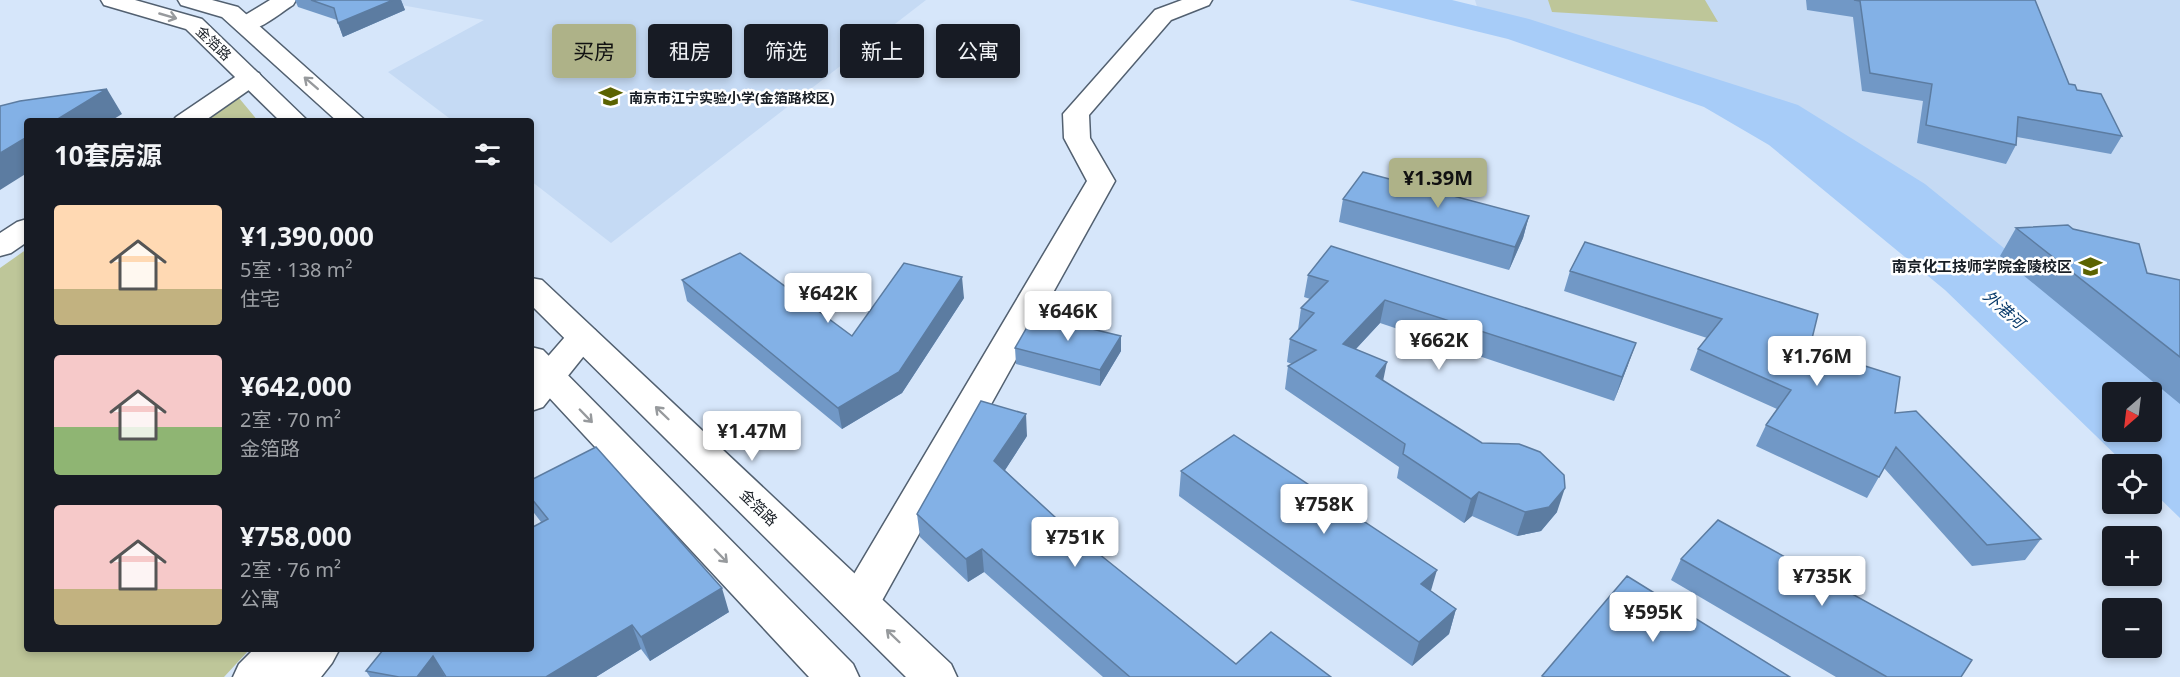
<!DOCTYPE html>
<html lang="zh">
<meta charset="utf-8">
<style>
body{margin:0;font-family:"Noto Sans","Noto Sans SC",sans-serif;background:#242831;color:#f1f3f6;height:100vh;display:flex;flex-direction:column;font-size:22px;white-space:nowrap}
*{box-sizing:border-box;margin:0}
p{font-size:20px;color:#9ea1a6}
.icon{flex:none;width:33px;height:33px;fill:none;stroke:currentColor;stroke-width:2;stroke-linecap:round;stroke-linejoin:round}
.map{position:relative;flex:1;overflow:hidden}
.side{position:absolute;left:24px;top:118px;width:510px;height:534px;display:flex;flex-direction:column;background:#171b24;border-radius:6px;box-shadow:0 3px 9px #0003}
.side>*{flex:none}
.guide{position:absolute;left:552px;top:24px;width:570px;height:54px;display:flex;gap:12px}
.needle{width:39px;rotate:208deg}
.tools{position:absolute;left:2102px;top:382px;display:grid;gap:12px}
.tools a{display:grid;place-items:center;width:60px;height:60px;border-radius:6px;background:#171b24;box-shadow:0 3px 9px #0003;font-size:30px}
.price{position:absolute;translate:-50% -51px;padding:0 14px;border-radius:6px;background:#fff;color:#222;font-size:20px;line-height:39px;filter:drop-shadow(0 2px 3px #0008)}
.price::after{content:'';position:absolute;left:50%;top:36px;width:18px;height:14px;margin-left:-9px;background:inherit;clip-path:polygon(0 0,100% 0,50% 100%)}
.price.current{background:#aeb288;color:#111}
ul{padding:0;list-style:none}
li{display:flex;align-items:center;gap:18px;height:150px;padding:0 30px}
li span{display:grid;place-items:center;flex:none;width:168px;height:120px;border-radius:6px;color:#555}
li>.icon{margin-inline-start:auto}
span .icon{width:72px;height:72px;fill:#fffc;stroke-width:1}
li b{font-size:26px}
h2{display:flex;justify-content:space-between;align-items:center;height:72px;padding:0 30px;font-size:26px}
.pill{padding:0 21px;border-radius:6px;background:#171b24;box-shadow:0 3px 9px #0003;font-size:21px;line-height:54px}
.pill.current{background:#aeb288;color:#111}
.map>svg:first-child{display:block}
.built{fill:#c5daf4}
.green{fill:#bec699}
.water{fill:#a7ccf8;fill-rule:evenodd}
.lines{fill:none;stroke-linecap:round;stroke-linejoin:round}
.minor-casing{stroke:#526070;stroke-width:3}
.major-casing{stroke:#526070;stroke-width:3}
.minor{fill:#fff;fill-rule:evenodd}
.major{fill:#fff;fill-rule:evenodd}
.wall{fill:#7198c6}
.shaded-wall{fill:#5c7ca1}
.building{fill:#83b1e6;stroke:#5c7ca1;stroke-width:1.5}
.oneway{stroke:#979a9d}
.labels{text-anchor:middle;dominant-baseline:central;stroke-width:5;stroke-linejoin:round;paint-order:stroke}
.far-street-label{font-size:14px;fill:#181e25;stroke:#fff}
.far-poi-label{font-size:14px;font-weight:bold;fill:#181e25;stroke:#fff;text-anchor:start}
.poi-label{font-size:15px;font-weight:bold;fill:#181e25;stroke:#fff;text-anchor:end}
.street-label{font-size:15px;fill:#181e25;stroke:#fff}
.water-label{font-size:16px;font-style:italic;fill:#083a6a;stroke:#fff}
</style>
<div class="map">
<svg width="2180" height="677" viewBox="0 0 2180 677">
<rect width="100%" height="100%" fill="#d6e6fa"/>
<!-- built -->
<path class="built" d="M396,0H926L611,243L531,181V122L453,121L388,72L484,20L390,3Z
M1475,0H2180V395L1820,137L1480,17Z"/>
<!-- green -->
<path class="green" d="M1548,0H1705L1718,22L1552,12Z
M239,98L258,121H206Z
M27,249V650H249L224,677H0V268Z"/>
<!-- water -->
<path class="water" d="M1349,0H1452L1529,19L1798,105L1925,184L2180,391V518L2151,490V465H2126L1945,290L1769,145L1704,107L1508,39ZM2112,393H2151V432H2112Z"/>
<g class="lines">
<defs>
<path id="minor" d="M270,0H296L293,5C277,15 256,35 237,30L234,25L237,20Z
M1182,0H1212L1209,5L1171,20L1089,115L1090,138L1115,181L874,615L859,620L844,615L838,603L844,591L1087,181L1064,138L1063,114L1155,10Z
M250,71L259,73L262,78L259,83L203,122H172L176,117L241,73Z
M27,219V242L11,253L0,256V233L17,222Z
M583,327L595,330L599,337L543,407L531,411V376L571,330Z
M253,650H339L332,663L321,677H233L239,664Z"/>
<path id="major" d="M101,0H135L202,19L309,122H281L186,29L104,5Z
M178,0H212L238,7L367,122H338L222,17L181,5Z
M531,278L542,280L951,664L957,677H906L531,305Z
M531,347L543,350L853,664L859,677H809L531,378Z"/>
</defs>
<!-- minor casing -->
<use href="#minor" class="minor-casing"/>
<!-- major casing -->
<use href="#major" class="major-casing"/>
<!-- minor -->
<use href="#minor" class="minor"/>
<!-- major -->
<use href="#major" class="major"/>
</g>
<!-- wall -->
<path class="wall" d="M295,0H401L405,10L343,37L337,20L298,7Z
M1806,0H2035L2069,84L2077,90L2122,136L2111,154L2017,137L2016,145L2006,164L1917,143L1923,101L1862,91L1853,17L1807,10Z
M1343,199L1529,216L1523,238L1509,270L1339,222Z
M2016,228L2147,273L2180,280V404L2000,256Z
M1585,242L1808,355L1860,370L1862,365L1895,413L2041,539L2025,560L1972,566L1884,468L1867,498L1756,446L1766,425L1777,409L1690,370L1698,349L1707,338L1564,291L1570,271Z
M1308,275L1628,365L1614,401L1380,323L1356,349L1383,380L1557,512L1541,531L1517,536L1472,516L1464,523L1397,478L1399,467L1285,389L1288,366L1292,364L1287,362L1290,339L1298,330L1301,308L1310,299L1304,297Z
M682,280L852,336L964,298L902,393L842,429L687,301Z
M1121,336V351L1100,386L1016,364L1015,348Z
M1027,436L1005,470L1068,529L1236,664L1331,677H1103L984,572L968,582L920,537L917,514Z
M1181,471L1431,591L1456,609L1449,634L1412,666L1179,496Z
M531,480L729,612L650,661L641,649L596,677H370L366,671L541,522L531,509Z
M1681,559L1961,677H1836L1671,580Z"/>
<!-- shaded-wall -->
<path class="shaded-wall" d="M393,0H401L405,10L343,37L338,23Z
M107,89L122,114L109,122H53Z
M27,137V173L0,190V153Z
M1529,216L1523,238L1509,270L1515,247Z
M962,277L964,298L902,393L842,429L838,408Z
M1385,300L1380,323L1339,367L1343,344Z
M1121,336V351L1100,386V370Z
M1636,343L1628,365L1614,401L1622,377Z
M1387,362L1382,386L1376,376Z
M1026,414L1027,436L996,484L994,461Z
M1565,488L1557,512L1541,531L1517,536L1525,512Z
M1479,492L1472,516L1464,523L1471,499Z
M982,549L984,572L968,582L966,559Z
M1437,570L1430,594L1421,584Z
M722,588L729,612L650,661L641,637Z
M1456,609L1449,634L1412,666L1419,642Z
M632,625L641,649L596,677H546Z
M433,656L445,677H417Z"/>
<!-- building -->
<path class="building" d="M311,0H393L338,23L334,8Z
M1854,0H2035L2069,84L2075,85L2077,90L2101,94L2122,136L2018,117L2016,145L1926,125L1932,84L1870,73L1860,1Z
M107,89L53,122H27V137L0,153V106L20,101Z
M1363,172L1529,216L1515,247L1343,199Z
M2068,225L2073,229L2139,244L2147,273L2180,280V357L2016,228Z
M1585,242L1818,314L1808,355L1861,370L1862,365L1900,377L1895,413L1916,411L2041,539L1987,545L1896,447L1879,477L1766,425L1791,390L1698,349L1722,319L1570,271Z
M1331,246L1636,343L1622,377L1385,300L1343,344L1387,362L1376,376L1482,443L1519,444L1540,452L1564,475L1565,488L1549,507L1525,512L1479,492L1471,499L1403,454L1405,444L1288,366L1316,350L1290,339L1314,313L1301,308L1328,281L1308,275Z
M740,253L852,336L904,263L962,277L899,372L838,408L682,280Z
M1034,315L1121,336L1100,370L1015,348Z
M981,401L1026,414L994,461L1068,529L1236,664L1271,632L1331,677H1130L982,549L966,559L917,514Z
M1234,435L1437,570L1421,584L1456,609L1419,642L1181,471Z
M596,447L722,588L641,637L632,625L546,677H446L433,656L417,677H399L366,671L383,650H531V528L548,519L531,498V480Z
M1718,520L1972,660L1961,677H1887L1681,559Z
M1627,576L1790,677H1545L1542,676Z"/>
<!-- one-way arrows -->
<defs><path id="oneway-shaft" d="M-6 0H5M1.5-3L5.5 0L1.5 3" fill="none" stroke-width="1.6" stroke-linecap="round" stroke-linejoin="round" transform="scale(1.5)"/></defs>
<g class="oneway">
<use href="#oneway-shaft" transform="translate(168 16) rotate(16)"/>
<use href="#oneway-shaft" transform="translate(311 83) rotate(-139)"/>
<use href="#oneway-shaft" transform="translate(662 413) rotate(-136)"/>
<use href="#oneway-shaft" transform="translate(586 416) rotate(46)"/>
<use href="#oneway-shaft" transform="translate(721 556) rotate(46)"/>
<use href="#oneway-shaft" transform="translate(893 636) rotate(-136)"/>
</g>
<!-- icons -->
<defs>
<symbol id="school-bare" viewBox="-9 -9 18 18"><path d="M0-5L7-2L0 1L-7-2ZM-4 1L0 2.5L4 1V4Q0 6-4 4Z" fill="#5b6301" stroke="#fff" stroke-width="2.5" paint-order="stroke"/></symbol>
<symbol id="university-bare" viewBox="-9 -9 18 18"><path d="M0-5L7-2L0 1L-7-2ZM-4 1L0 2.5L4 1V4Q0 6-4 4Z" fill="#5b6301" stroke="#fff" stroke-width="2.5" paint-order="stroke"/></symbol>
</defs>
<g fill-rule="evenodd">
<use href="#school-bare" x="594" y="80" width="33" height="33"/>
<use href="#university-bare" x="2074" y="250" width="33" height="33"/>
</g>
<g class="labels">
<!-- far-street labels -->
<g class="far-street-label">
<text transform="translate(214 43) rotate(44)">金箔路</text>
</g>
<!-- far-poi labels -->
<g class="far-poi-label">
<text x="629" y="97">南京市江宁实验小学(金箔路校区)</text>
</g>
<!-- poi labels -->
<g class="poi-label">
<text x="2072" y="266">南京化工技师学院金陵校区</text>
</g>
<!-- street labels -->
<g class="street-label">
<text transform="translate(759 507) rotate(44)">金箔路</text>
</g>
<!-- water labels -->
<g class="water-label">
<text transform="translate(2004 309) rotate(41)">外港河</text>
</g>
</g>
</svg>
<div class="tools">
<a><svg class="needle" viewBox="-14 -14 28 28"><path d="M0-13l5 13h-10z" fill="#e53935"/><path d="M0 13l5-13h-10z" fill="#9ea1a6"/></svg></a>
<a><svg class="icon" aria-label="locate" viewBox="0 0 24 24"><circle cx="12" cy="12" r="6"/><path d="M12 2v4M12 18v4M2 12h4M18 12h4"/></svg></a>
<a>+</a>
<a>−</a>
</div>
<b class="price current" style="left:1438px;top:209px">¥1.39M</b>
<b class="price" style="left:828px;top:324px">¥642K</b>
<b class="price" style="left:1068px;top:342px">¥646K</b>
<b class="price" style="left:1439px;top:371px">¥662K</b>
<b class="price" style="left:1817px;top:387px">¥1.76M</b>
<b class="price" style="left:752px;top:462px">¥1.47M</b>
<b class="price" style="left:1324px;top:535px">¥758K</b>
<b class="price" style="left:1075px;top:568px">¥751K</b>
<b class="price" style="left:1822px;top:607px">¥735K</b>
<b class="price" style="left:1653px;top:643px">¥595K</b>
<div class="guide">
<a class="pill current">买房</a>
<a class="pill">租房</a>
<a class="pill">筛选</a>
<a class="pill">新上</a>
<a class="pill">公寓</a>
</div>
<section class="side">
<h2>10套房源<svg class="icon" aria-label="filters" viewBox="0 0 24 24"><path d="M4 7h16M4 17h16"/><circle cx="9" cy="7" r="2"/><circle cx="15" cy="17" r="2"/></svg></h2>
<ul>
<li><span style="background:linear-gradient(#ffd9b3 70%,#c2b280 0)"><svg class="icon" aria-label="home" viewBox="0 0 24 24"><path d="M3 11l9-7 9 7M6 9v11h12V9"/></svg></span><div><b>¥1,390,000</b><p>5室 · 138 m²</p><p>住宅</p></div></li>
<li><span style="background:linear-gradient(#f6c9c9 60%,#8fb573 0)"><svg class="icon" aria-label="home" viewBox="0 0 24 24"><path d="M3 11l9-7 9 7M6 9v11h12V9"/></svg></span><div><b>¥642,000</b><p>2室 · 70 m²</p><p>金箔路</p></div></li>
<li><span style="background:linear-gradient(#f6c9c9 70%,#c2b280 0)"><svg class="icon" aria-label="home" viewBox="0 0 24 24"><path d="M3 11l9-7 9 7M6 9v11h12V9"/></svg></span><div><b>¥758,000</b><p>2室 · 76 m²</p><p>公寓</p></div></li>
</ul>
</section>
</div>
